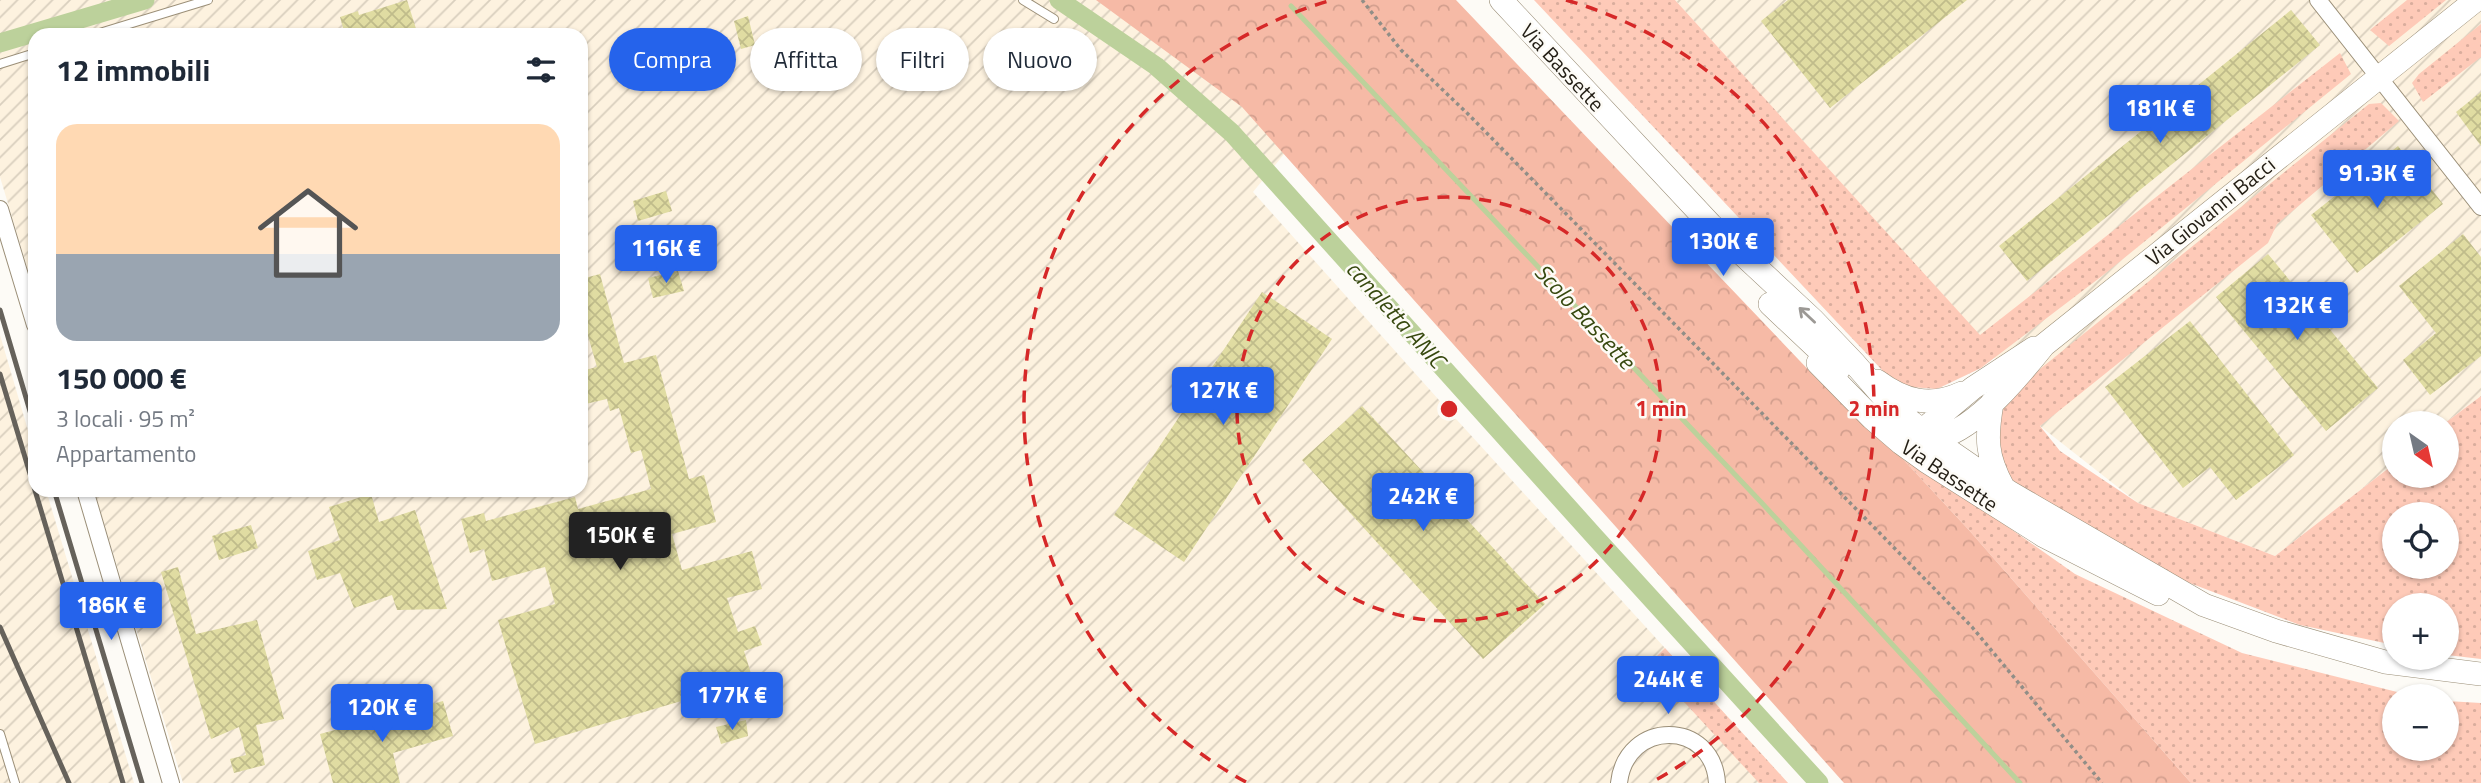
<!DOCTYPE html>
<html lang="it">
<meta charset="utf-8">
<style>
body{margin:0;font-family:"Titillium Web",sans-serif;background:#f6f6f7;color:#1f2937;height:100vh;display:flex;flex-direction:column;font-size:26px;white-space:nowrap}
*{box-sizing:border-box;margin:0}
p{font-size:23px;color:#747a83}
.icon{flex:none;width:38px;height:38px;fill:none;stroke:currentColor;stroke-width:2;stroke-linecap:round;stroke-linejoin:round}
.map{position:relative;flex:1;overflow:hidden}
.side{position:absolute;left:28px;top:28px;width:560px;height:469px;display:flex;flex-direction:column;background:#fff;border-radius:21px;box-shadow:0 2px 5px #0004}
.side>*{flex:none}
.guide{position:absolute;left:609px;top:28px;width:665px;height:63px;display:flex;gap:14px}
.needle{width:46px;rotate:146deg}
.buttons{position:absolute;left:2382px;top:411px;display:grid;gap:14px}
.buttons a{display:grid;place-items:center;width:77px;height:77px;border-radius:50%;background:#fff;box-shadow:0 2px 5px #0004;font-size:35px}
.price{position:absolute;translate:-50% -60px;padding:0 16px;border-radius:7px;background:#2563eb;color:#fff;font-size:23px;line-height:46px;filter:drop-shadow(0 2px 4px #0008)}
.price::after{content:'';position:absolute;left:50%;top:42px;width:21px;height:16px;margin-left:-10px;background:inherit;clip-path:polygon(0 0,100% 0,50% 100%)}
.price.current{background:#222;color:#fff}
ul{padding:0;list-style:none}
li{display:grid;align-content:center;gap:14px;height:371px;padding:0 28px}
li span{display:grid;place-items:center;height:217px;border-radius:21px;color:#555}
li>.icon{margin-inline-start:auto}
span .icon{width:126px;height:126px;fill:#fffc;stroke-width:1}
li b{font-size:30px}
h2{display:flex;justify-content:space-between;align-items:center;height:84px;padding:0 28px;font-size:30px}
.chip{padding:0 24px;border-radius:32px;background:#fff;box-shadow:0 2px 5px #0004;font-size:24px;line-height:63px}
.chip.current{background:#2563eb;color:#fff}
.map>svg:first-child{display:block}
.industrial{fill:url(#industrial-furrows)}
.grass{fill:url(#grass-dots);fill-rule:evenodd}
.forest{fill:url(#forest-crowns)}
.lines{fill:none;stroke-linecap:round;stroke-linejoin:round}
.stream{stroke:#bcd19b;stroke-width:5}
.canal{stroke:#bcd19b;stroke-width:19}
.building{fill:url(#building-cross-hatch)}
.lane-casing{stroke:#9b8f78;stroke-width:10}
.street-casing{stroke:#9b8f78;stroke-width:18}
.secondary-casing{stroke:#9b8f78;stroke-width:24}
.path{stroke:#918e87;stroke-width:3.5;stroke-dasharray:3.5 3.5;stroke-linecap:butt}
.lane{stroke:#fff;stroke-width:8}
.street{stroke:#fff;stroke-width:16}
.secondary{stroke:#fff;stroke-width:23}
.rail{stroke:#66625b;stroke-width:5}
.oneway{stroke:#9c9995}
.ring{fill:none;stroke:#d62828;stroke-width:3.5;stroke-dasharray:12 9}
.labels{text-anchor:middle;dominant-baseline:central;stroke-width:5;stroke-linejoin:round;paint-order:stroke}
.street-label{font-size:21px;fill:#221d14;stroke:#fdfbf6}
.water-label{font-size:23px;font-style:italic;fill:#37490f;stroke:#fdfbf6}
.centre{fill:#d62828;stroke:#fdfbf6;stroke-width:3.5}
.ring-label{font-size:21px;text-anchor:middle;font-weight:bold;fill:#d62828;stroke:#fdfbf6;stroke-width:5;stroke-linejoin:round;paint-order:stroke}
</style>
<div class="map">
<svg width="2481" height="783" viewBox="0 0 2481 783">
<defs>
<pattern id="industrial-furrows" width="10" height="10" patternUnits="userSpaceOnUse" patternTransform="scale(1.75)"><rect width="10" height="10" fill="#fdf2df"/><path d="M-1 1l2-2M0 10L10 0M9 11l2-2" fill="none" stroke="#d9cfbe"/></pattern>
<pattern id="grass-dots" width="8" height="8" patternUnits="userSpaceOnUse" patternTransform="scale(1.75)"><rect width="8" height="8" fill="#fecab8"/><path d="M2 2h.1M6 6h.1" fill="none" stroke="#d9ad9d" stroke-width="1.8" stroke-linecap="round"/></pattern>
<pattern id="forest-crowns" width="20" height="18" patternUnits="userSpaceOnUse" patternTransform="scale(1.75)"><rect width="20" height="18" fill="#f6baa6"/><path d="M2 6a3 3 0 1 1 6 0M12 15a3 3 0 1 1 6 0" fill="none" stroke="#d39f8e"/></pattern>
<pattern id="building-cross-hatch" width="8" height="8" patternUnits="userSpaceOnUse" patternTransform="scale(1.75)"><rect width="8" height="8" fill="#e0dca2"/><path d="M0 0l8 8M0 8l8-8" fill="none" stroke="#c0bc8b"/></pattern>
</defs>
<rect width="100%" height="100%" fill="#fdfbf6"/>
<!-- industrial -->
<path class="industrial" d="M0,0H1410L1253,192L1447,409L1788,783H183L94,490H581V35H35V293L0,177Z
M1675,0H2481V396L2445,423L2394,424V464L2275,556L2138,503L2040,426L1980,336Z
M0,335L35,454V490H46L134,783H0Z"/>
<!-- grass -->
<path class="grass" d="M1534,0H1675L1980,335L2340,53L2351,74L2102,276L1981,368L1937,389L1897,386Z
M2407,0H2446L2389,46L2370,30Z
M2481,24V57L2423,102L2412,83L2419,74Z
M2381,103L2399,121L2277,224L2268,243L2040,426L2060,451L2138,503L2275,556L2394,464V476H2446L2445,423L2481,396V659L2447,655L2446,606H2394V645L2300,625L2187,582L2043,506L2008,476L2001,457L1995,430L2003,408L2040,369L2369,104ZM2394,514H2446V567H2394Z
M1887,442L2075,574L2242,653L2413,696H2394V749H2446L2447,701L2481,703V783H2191L1968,529Z
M1665,648L1788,783H1759L1649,664Z"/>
<!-- forest -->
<path class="forest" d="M1096,0H1456L1819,381L1887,442L1968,529L2191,783H1844L1242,107Z"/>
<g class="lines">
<!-- stream -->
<path class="stream" d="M1291,6L1760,501L2020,783"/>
<!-- canal -->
<path class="canal" d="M1059,0L1156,66L1232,133L1594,536L1819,783
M0,43L145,0"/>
</g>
<!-- building -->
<path class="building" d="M407,0L418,35H345L340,17L358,11L359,15Z
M1788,0H1967L1830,108L1761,21Z
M2291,10L2320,45L2027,281L1999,246Z
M748,16L755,45L741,49L734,21Z
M2481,92V146L2456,112Z
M2398,146L2443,204L2357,273L2311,215Z
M666,191L672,211L638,221L633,201Z
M2463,234L2481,257V356L2430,395L2403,360L2436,333L2399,286Z
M2268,254L2378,388L2326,431L2216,297Z
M678,271L684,291L653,298L648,278Z
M600,274L624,363L656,355L689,479L704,475L716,522L672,534L682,570L752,551L762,589L727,598L738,632L755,626L762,645L744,651L753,680L535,744L498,620L555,604L545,567L492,581L484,549L470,553L461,519L484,513L486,521L575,497L578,509L651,489L641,450L631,453L619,408L610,411L607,399L581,405V371L597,367L586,329L581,330V279Z
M1262,292L1332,339L1184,562L1114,515Z
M2190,321L2294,455L2236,500L2210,467L2183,488L2105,387Z
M1362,406L1545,604L1483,659L1302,460Z
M371,494L379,522L415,510L447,609L397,610L392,595L354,608L340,573L317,580L308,551L340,540L329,507Z
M251,525L258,548L219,560L212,536Z
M178,567L196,634L257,620L284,719L256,725L265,765L234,773L230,759L246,755L239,727L211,739L161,572Z
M443,701L453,736L393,753L400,783H333L320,734Z
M746,720L748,736L721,744L716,727Z"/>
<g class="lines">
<defs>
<path id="lane" d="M1023,0L1054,19
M93,35L208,0
M0,64L35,53
M0,734L15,783"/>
<path id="street" d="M2318,0L2481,207
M0,209L35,325
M85,490L171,783
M1619,783C1626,719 1713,719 1717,783"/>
<path id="secondary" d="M1501,0L1711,225L1813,320L1855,364L1894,409L1945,448L2009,492L2204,605L2276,631L2385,662L2481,674
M1770,304L1839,369
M1818,363L1872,418L1901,443L1926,461L2044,536L2158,594
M1877,381C1904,401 1930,408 1962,393
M1992,403C1986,438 1986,456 2003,487
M1923,439C1928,439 1935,439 1939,438C1978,427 2020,375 2044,345L2476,0
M1927,447L1925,428L1973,388L2034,348"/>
</defs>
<!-- lane casing -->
<use href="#lane" class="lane-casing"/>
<!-- street casing -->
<use href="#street" class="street-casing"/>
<!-- secondary casing -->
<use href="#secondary" class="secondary-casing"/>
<!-- path -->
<path class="path" d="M1362,0L1401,50L1468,114L1972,627L2102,783"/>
<!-- lane -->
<use href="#lane" class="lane"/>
<!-- street -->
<use href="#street" class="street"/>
<!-- secondary -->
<use href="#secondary" class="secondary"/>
<!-- rail -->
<path class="rail" d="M0,310L35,428
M0,374L123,783
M54,490L142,783
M0,627L69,783"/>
</g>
<!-- one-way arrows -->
<defs><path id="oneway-shaft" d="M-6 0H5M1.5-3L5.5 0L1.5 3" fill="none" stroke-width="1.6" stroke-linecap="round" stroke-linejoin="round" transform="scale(1.75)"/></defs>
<use class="oneway" href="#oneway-shaft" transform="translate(1807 315) rotate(-137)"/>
<!-- distance rings -->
<g class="ring">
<circle cx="1449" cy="409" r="212"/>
<path d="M1246 782A425 425 0 0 1 1332 0M1566 0A425 425 0 0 1 1652 782"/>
</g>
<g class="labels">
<!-- street labels -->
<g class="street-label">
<text transform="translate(1563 67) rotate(47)">Via Bassette</text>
<text transform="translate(2210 211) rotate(-39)">Via Giovanni Bacci</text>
<text transform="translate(1950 475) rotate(34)">Via Bassette</text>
</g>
<!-- water labels -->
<g class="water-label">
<text transform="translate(1396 314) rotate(48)">canaletta ANIC</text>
<text transform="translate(1585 316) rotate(47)">Scolo Bassette</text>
</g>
</g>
<circle cx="1449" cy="409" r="10" class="centre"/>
<g class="ring-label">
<text x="1661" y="416">1 min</text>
<text x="1874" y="416">2 min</text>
</g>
</svg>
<div class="buttons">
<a><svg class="needle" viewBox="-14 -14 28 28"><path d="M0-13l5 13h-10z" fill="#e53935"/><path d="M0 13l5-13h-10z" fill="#747a83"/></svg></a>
<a><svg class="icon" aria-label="locate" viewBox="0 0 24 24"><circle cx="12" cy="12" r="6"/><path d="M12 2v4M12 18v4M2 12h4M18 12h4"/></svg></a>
<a>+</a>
<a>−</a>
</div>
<b class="price" style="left:2160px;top:145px">181K €</b>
<b class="price" style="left:2377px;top:210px">91.3K €</b>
<b class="price" style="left:1723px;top:278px">130K €</b>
<b class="price" style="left:666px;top:285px">116K €</b>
<b class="price" style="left:2297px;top:342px">132K €</b>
<b class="price" style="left:1223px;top:427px">127K €</b>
<b class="price" style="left:1423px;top:533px">242K €</b>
<b class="price current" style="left:620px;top:572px">150K €</b>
<b class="price" style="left:111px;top:642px">186K €</b>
<b class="price" style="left:1668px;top:716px">244K €</b>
<b class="price" style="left:732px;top:732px">177K €</b>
<b class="price" style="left:382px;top:744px">120K €</b>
<div class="guide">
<a class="chip current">Compra</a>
<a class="chip">Affitta</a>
<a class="chip">Filtri</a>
<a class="chip">Nuovo</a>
</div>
<section class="side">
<h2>12 immobili<svg class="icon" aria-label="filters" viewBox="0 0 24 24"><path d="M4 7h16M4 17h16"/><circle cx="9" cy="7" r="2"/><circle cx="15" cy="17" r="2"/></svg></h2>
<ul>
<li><span style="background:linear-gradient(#ffd9b3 60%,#9aa5b1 0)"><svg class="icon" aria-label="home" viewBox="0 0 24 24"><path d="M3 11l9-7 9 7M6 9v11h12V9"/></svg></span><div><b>150 000 €</b><p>3 locali · 95 m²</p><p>Appartamento</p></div></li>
</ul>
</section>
</div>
